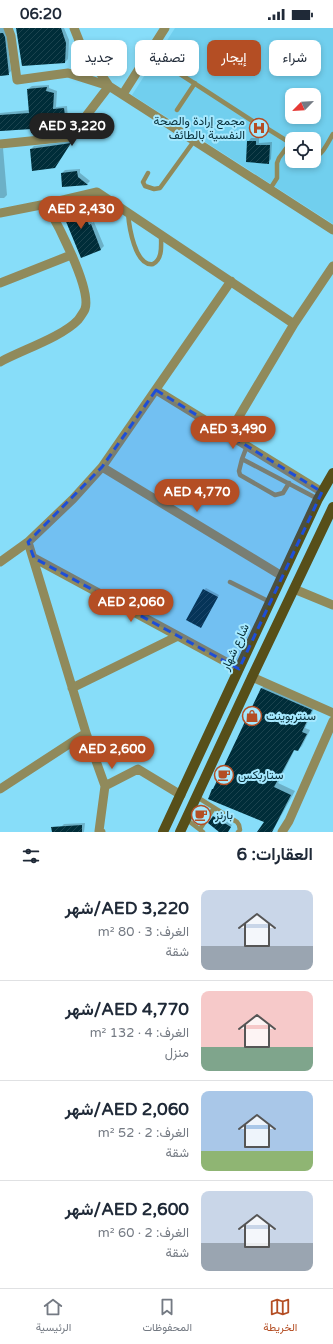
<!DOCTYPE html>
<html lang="ar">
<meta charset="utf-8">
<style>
body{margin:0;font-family:"Varela Round",Vazirmatn,sans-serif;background:#f6f6f7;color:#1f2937;direction:rtl;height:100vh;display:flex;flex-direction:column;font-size:15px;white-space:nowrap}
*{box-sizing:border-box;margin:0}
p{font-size:13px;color:#747a83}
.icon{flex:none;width:22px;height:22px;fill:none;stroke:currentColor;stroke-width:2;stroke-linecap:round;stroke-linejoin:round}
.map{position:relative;height:804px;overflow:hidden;direction:ltr}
.panel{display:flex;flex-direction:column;background:#fff;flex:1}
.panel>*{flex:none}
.top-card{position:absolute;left:12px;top:12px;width:309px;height:36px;direction:rtl;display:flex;gap:8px}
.needle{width:26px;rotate:246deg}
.fabs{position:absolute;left:285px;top:60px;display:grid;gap:8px}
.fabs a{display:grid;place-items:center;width:36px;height:36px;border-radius:8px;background:#fff;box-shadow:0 2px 6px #0003;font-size:20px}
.price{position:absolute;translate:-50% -34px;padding:0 9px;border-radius:14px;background:#b44e24;color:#fff;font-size:13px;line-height:26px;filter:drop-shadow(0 1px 2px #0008)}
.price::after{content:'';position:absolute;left:50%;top:24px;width:12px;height:9px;margin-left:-6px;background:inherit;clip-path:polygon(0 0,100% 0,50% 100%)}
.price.on{background:#222;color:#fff}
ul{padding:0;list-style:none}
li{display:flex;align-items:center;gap:12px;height:100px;padding:0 20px}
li+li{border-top:1px solid #e0e1e3}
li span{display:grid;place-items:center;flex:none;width:112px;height:80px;border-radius:8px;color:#555}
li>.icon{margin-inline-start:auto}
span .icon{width:48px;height:48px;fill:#fffc;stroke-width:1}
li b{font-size:17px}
h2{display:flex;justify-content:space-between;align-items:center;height:48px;padding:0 20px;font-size:17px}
.chip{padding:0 14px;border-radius:8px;background:#fff;box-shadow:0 2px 6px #0003;font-size:14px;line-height:36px}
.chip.on{background:#b44e24;color:#fff}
.status{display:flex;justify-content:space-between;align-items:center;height:28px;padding:0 20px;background:#fff;direction:ltr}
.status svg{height:11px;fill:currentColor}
.tab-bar{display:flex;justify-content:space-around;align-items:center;height:56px;border-top:1px solid #e0e1e3;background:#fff;font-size:11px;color:#747a83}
.tab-bar a{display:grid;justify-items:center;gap:2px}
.tab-bar .on{color:#b44e24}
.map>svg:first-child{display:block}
.built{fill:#71cfee;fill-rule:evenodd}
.shadow{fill:#0003}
.building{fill:url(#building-hatch)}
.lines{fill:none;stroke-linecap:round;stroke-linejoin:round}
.service{stroke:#908a5b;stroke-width:4.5}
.minor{stroke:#908a5b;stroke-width:9}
.primary{stroke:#574f19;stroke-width:10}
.marked{fill:#1d4ed8;fill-opacity:0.2;stroke:#1d4ed8;stroke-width:3;stroke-dasharray:8 5;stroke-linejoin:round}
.labels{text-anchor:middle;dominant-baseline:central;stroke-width:4;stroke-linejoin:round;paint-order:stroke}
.poi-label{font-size:12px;fill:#052c37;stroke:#a5e8fe;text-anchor:start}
.street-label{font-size:12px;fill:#052c37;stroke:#a5e8fe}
</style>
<div class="status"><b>06:20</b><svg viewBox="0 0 49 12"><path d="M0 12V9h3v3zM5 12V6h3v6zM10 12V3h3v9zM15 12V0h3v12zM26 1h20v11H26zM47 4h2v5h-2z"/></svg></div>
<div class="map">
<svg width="333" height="804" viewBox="0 0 333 804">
<defs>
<pattern id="building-hatch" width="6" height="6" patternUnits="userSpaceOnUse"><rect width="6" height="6" fill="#002d39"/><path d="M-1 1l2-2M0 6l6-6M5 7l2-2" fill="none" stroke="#1b434e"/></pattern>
</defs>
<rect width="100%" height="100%" fill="#87ddf9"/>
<!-- built -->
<path class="built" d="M175,0H333V196L132,67ZM292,67H314V89H292ZM292,111H314V133H292Z"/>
<!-- shadow -->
<path class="shadow" d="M0,0H4L6,2L11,43L8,46L0,47Z
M17,0H64L69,12L68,31L65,34L20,20Z
M49,57V60L57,63L56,79L67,78L68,92L64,99L0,103V85L30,82L28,61L32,58Z
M251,110H259V115L272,114L271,131L268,135L248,114Z
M72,113L57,136L31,121L34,118Z
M3,120L7,167L4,170H0V121Z
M80,141V145L90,153L87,156L63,158L62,145L65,142Z
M83,172L92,195L94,194L104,218L101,221L82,228L61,179L64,176Z
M206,560L219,567L201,599L204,562Z
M266,656L315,678L305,700L310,702L302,718L298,722L295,721L278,755L295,763L272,804H259L265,794L215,759L262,660Z
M216,787L232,797L227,804H221L210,795Z
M85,795L84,804H61V799L64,796Z"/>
<!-- building -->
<path class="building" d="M16,0H61L66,15L65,35L22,38Z
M0,5H3L5,9L9,47L0,48Z
M47,59L46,63L54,65L53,81L64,80L66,96L65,99L61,102L31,105V101L0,103V87L29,85L27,61Z
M247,113H256V117H270L269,136L246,134Z
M71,115L55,140L32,143L30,121Z
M77,143L78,149L88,157L62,159L61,145Z
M80,174L89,197L91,196L101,222L81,230L60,179Z
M203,561L218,569L201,600L186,592Z
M261,660L312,682L302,704L307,706L298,723L294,722L274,759L291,767L272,804H257L264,794L208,771L212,761H213Z
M213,788L231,799L228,804H219L208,795Z
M82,797V804H52L51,799Z"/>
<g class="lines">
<!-- service -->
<path class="service" d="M143,35L160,42L174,43L180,46L254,94
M177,82L195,55
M263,98L292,116
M314,129C323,127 328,114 333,106
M148,145L143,154L145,158L154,161L160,160L194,113
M270,161L277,150V135L279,130L290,115
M128,185C129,198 135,239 153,236C163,231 161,217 161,207
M247,418L242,431L318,471
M242,431L239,443L240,447L275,467L283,465L289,455
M230,554L270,574
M197,769L237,794L239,797L240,802L238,804
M186,791L203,804
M200,801L214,780"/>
<!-- minor -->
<path class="minor" d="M74,0L80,15L109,58L333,202
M123,66L165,0
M0,116L70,109L109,58L68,45L17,52L11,8L8,0
M0,185L46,176L97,164L294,296
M0,255L71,227
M0,334C22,322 62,309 78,292C80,289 84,284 85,281C92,261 57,195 46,176
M156,362L322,464
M228,407L294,296L333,238
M102,439L282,548
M34,530L239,641
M0,534L28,514
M294,561L333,577
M252,649L333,685
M72,660L178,608
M105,758L86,705L28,514L73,471L102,439L231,253
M0,761L86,705
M101,804L99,803L105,758L138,741L181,767
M282,804L289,793L333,693"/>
<!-- primary -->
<path class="primary" d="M163,804L318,471L333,445
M180,804L252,649L333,479"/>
</g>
<!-- marked area -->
<path class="marked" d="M156,362L322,464L239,641L34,530L28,514L102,439Z"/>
<!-- icons -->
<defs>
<symbol id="hospital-ring" viewBox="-11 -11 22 22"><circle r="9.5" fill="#a5e8fe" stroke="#b44e24" stroke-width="1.5"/><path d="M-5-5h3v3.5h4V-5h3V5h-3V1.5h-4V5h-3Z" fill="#b44e24"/></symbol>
<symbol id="shop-ring" viewBox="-11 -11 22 22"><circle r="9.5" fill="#a5e8fe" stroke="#b44e24" stroke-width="1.5"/><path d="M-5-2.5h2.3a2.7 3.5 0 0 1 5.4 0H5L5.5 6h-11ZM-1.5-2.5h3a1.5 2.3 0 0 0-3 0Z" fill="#b44e24"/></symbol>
<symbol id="cafe-ring" viewBox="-11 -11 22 22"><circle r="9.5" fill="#a5e8fe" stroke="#b44e24" stroke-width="1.5"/><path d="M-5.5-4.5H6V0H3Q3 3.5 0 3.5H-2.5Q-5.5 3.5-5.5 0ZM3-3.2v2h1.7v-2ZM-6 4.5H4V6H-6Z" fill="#b44e24"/></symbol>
</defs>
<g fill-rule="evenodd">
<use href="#hospital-ring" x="248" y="89" width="22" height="22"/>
<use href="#shop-ring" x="241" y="677" width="22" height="22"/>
<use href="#cafe-ring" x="213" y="736" width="22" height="22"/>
<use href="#cafe-ring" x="190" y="776" width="22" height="22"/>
</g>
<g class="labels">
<!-- poi labels -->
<g class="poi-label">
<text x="245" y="93" text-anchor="end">مجمع إرادة والصحة<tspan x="245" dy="14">النفسية بالطائف</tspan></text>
<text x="266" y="688">سنتربوينت</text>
<text x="238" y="747">ستاربكس</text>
<text x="215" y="787">بارنز</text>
</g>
<!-- street labels -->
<g class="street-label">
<text transform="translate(235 619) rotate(-65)">شارع شهار</text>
</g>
</g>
</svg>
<div class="fabs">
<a><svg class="needle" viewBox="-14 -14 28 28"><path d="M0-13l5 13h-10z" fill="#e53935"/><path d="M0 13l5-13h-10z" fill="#747a83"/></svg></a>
<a><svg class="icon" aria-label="locate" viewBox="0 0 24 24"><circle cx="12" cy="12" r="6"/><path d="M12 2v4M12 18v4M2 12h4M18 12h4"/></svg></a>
</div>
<b class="price on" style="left:72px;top:119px">AED 3,220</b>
<b class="price" style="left:81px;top:202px">AED 2,430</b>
<b class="price" style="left:233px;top:422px">AED 3,490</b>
<b class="price" style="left:197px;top:485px">AED 4,770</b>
<b class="price" style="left:131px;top:595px">AED 2,060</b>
<b class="price" style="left:112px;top:742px">AED 2,600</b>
<div class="top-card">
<a class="chip">شراء</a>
<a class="chip on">إيجار</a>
<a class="chip">تصفية</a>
<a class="chip">جديد</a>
</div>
</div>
<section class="panel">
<h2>العقارات: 6<svg class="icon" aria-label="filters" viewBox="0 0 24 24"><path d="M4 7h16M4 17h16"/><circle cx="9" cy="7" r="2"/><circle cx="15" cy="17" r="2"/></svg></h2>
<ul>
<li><span style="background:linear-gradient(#c9d6e8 70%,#9aa5b1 0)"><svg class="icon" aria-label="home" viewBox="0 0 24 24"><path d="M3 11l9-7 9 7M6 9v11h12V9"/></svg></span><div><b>AED 3,220/شهر</b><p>الغرف: 3 · 80 m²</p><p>شقة</p></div></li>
<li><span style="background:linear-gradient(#f6c9c9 70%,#7fa58c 0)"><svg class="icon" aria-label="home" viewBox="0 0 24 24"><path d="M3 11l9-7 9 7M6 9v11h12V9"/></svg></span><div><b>AED 4,770/شهر</b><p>الغرف: 4 · 132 m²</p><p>منزل</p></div></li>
<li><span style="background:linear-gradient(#a9c7e8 75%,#8fb573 0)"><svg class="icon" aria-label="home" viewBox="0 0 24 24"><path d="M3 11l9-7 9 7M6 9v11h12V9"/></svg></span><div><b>AED 2,060/شهر</b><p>الغرف: 2 · 52 m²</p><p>شقة</p></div></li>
<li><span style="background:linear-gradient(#c9d6e8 65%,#9aa5b1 0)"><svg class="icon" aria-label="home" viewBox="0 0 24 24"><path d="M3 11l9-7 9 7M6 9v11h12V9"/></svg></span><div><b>AED 2,600/شهر</b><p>الغرف: 2 · 60 m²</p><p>شقة</p></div></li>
</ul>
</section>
<nav class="tab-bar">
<a class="on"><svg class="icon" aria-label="map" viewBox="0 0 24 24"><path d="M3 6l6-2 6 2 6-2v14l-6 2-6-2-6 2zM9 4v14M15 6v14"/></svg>الخريطة</a>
<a><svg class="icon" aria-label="saved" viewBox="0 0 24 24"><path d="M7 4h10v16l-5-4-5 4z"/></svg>المحفوظات</a>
<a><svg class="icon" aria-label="home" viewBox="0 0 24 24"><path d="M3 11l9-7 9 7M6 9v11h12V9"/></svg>الرئيسية</a>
</nav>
